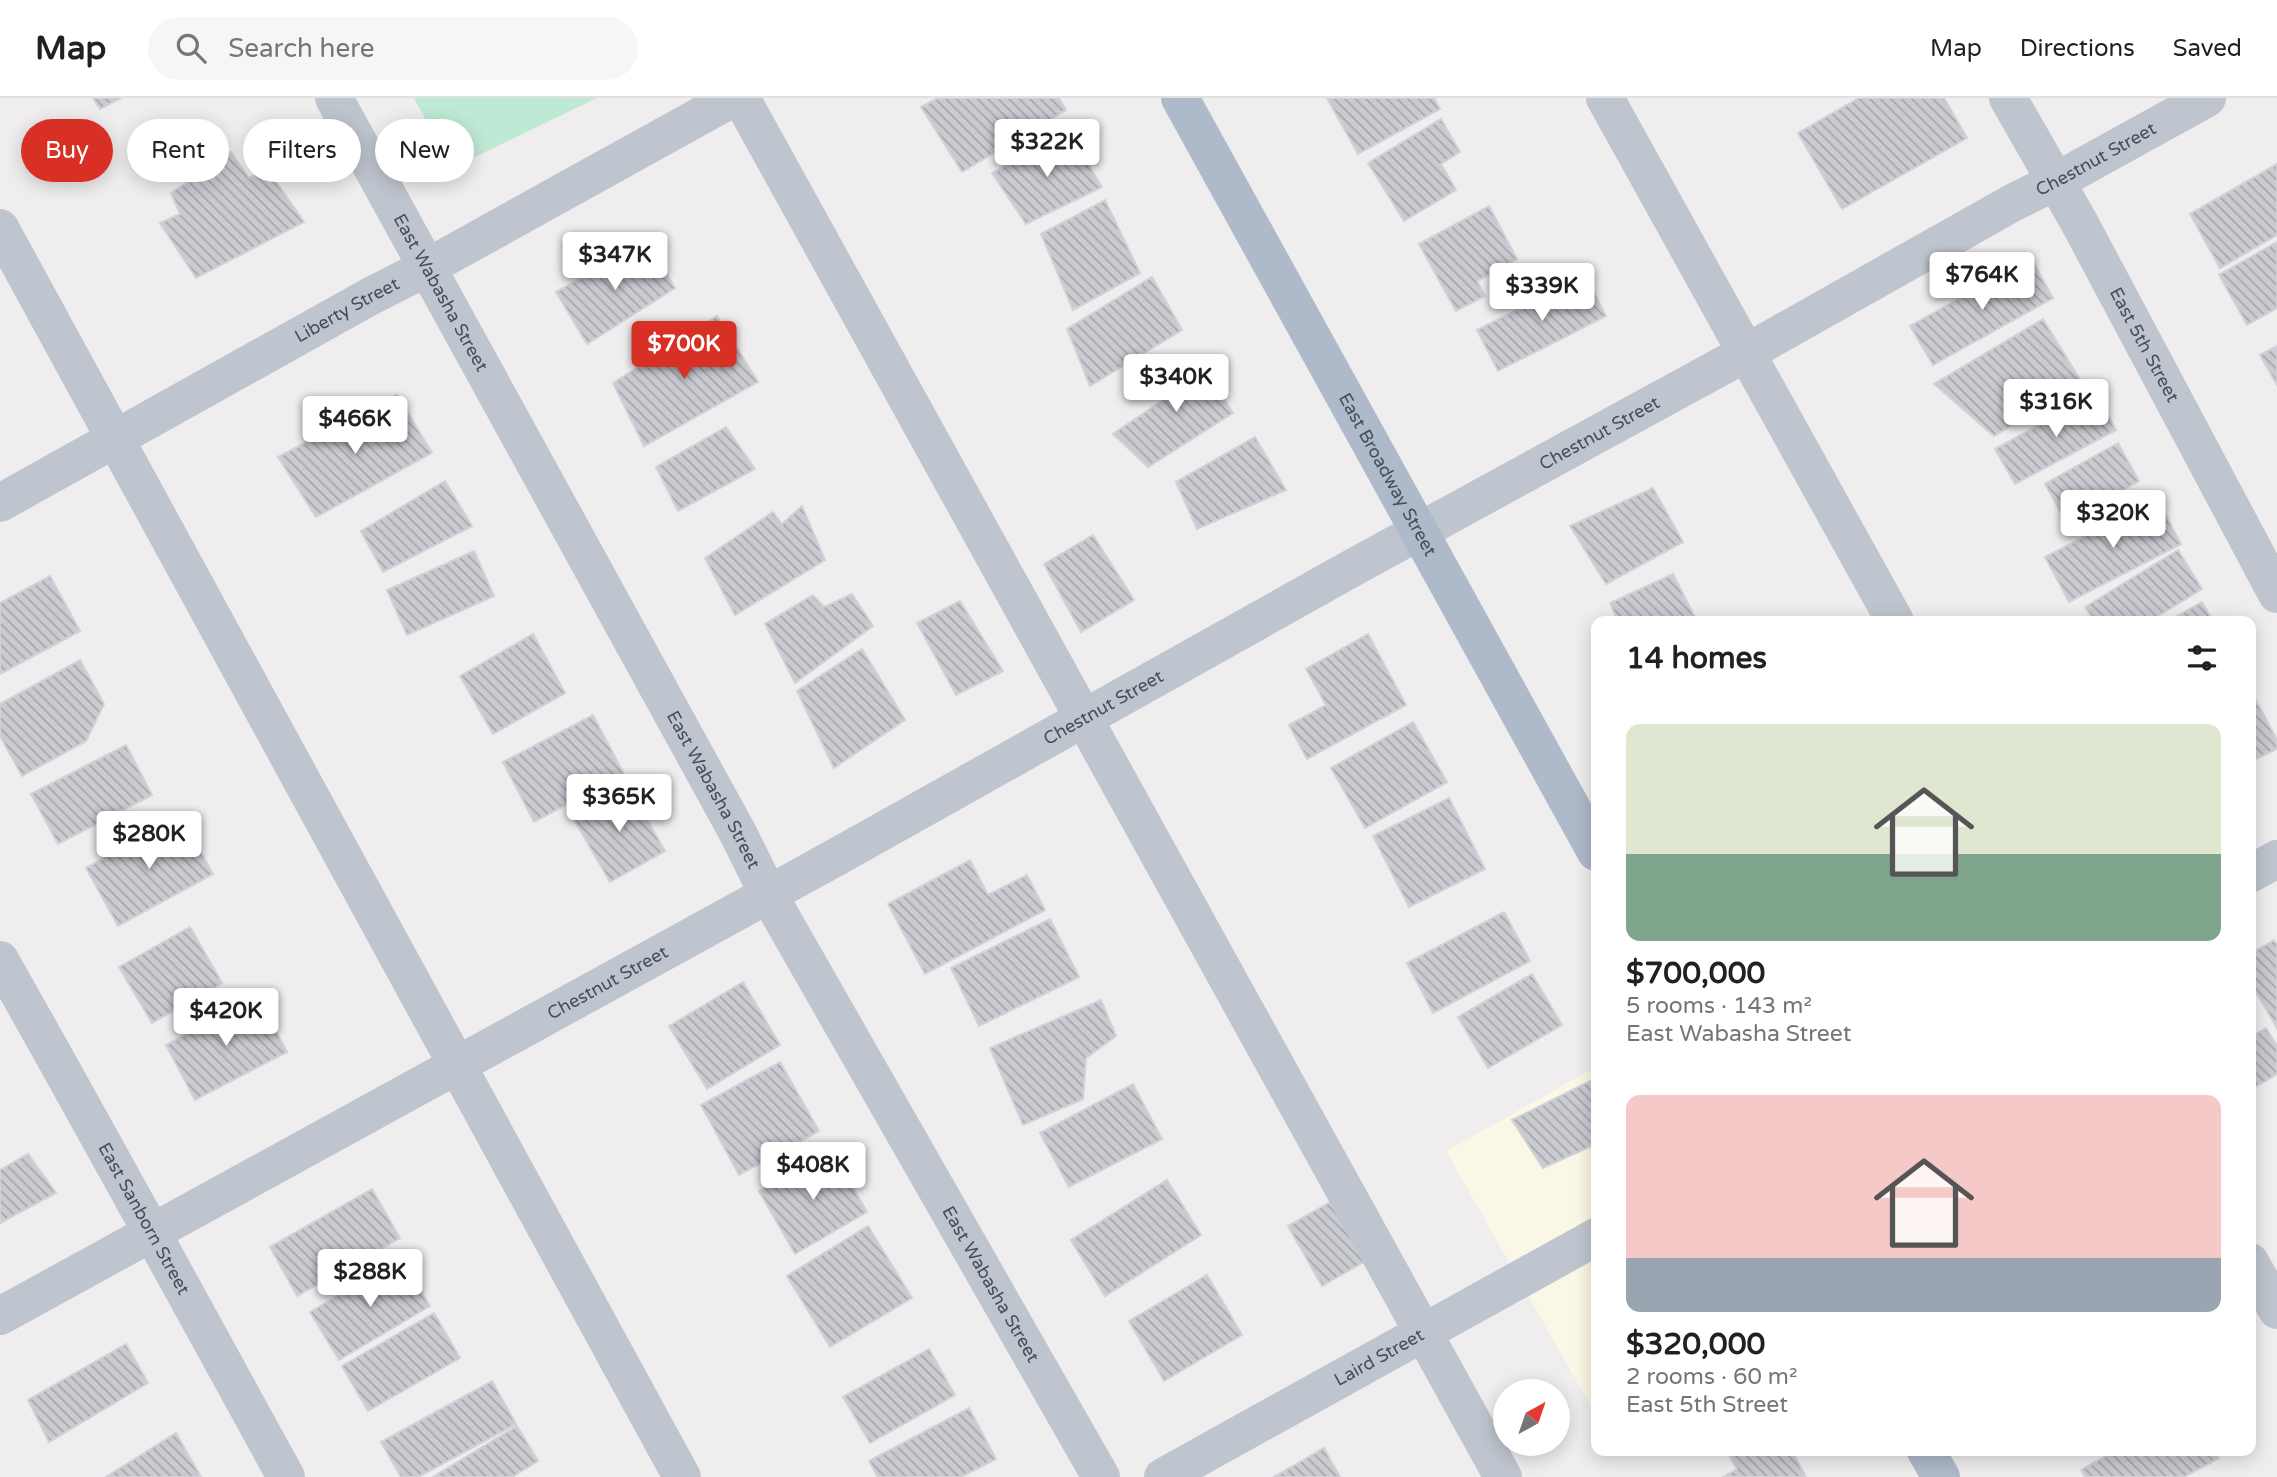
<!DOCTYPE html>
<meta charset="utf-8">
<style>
body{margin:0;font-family:"Varela Round",sans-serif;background:#f6f6f6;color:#202124;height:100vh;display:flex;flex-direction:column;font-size:26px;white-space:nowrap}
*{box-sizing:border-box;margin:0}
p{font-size:23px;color:#757577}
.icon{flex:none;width:38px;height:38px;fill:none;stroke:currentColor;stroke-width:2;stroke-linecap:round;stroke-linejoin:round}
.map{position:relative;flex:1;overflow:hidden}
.drawer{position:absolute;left:1591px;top:518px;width:665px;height:840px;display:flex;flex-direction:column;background:#fff;border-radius:14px;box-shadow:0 4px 18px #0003}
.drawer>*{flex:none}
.banner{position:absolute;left:21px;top:21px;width:665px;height:63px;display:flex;gap:14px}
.needle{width:46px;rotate:40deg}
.tools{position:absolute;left:1493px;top:1281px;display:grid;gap:14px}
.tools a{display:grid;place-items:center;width:77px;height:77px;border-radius:50%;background:#fff;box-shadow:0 4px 18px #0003;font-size:35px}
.price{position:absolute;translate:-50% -60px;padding:0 16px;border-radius:7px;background:#fff;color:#222;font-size:23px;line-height:46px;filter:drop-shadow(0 2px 4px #0008)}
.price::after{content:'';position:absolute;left:50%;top:42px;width:21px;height:16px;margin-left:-10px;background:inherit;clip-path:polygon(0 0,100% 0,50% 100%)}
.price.selected{background:#d93025;color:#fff}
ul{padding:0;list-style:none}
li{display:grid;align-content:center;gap:14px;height:371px;padding:0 35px}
li span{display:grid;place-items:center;height:217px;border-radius:14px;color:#555}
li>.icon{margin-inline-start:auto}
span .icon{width:126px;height:126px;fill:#fffc;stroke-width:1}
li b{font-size:30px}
h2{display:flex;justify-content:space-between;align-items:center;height:84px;padding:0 35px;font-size:30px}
.chip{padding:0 24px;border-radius:32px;background:#fff;box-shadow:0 4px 18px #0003;font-size:24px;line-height:63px}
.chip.selected{background:#d93025;color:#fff}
header{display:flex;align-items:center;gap:42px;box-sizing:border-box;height:98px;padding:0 35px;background:#fff;border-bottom:2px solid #e0e0e0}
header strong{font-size:33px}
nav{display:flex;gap:38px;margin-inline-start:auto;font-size:24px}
.search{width:490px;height:63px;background:#f6f6f6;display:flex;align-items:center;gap:18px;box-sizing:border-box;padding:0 24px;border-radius:38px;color:#757577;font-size:26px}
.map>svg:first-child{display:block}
.commercial{fill:#faf7e6}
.green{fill:#beead5}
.building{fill:url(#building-back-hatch);stroke:#d1d2d8;stroke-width:2}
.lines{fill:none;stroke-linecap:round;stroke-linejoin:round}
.minor{stroke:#bfc5ce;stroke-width:38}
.major{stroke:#aeb9ca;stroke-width:38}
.labels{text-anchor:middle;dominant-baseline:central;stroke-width:5;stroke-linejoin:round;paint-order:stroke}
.street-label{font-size:18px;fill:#474e58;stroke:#fff}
</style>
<header>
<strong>Map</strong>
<div class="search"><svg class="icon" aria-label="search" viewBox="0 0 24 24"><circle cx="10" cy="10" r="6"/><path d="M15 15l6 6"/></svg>Search here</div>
<nav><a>Map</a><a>Directions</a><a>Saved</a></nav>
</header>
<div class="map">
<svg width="2277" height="1379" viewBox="0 0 2277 1379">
<defs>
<pattern id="building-back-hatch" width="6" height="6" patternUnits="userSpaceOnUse" patternTransform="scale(1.75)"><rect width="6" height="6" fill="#cacbd1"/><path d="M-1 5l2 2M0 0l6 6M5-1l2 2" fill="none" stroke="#a6a7ac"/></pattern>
</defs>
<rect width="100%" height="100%" fill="#efeded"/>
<!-- commercial -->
<path class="commercial" d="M1596,969V1314H1594L1446,1053Z"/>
<!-- green -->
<path class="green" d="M414,0H597L452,70Z"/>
<!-- building -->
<path class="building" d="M93,0H121L100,11Z
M938,0H1059L1066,12L962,74L921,9Z
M1327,0H1434L1440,11L1358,56Z
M1859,0H1944L1967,40L1842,111L1798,35Z
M1441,21L1460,54L1441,66L1456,92L1404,123L1368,65Z
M1069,35L1102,89L1026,126L992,75Z
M231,54L249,80L266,69L304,124L196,180L160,125L180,116L171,95Z
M2277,66V137L2220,170L2190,116Z
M1105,102L1140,175L1073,212L1041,136Z
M1489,108L1517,161L1477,183L1485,198L1456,213L1419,146Z
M647,144L675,190L587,246L556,194Z
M2277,144V210L2247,227L2219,177Z
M2031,160L2053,200L1933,267L1910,228Z
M1585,177L1606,218L1498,273L1477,232Z
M1152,179L1182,232L1090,288L1067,231Z
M717,218L758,284L644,348L613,285Z
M2043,221L2082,285L1994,338L1934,286Z
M2277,248V287L2260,257Z
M1197,259L1233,315L1148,369L1113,336L1166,300L1155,279Z
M2097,296L2116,332L2015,386L1995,351Z
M397,297L432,355L316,419L278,359Z
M726,329L755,371L678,413L656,369Z
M1255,339L1286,392L1197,431L1176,384Z
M2118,345L2139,383L2066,424L2045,386Z
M445,383L472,428L383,474L361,433Z
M1653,390L1683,444L1606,486L1570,428Z
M2157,401L2181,446L2069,504L2045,459Z
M802,408L825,462L735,517L705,460L773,414L782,426Z
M1093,437L1134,502L1081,534L1044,466Z
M2178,452L2202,491L2150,523H2094L2085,509Z
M474,453L494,498L407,537L387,492Z
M1673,476L1697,523H1618L1610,505Z
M50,478L80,533L0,576V505Z
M852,496L873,528L795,585L765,526L813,497L824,509Z
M960,503L1003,573L956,597L917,525Z
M2202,504L2213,523H2168Z
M533,536L565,595L493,636L460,578Z
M1368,536L1406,607L1307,661L1289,627L1326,607L1306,571Z
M862,551L905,622L834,670L797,593Z
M80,562L104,606L86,643L22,678L0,638V606Z
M2250,591L2277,642V651L2250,664Z
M593,617L624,676L534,724L503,664Z
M1413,624L1447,684L1365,730L1331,670Z
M126,647L152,697L58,746L31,696Z
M629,689L665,753L610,784L573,720Z
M1449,700L1485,771L1409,809L1373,738Z
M181,718L213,776L118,828L86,770Z
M970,762L988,797L1027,777L1045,812L925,876L888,806Z
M1504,814L1530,863L1433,915L1407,865Z
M1050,821L1079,879L979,928L951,870Z
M190,829L222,885L152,925L119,869Z
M2274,842L2277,847V930L2250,884V856Z
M1532,876L1562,927L1488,970L1458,919Z
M743,884L780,947L707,991L669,928Z
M258,899L287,954L195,1002L166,947Z
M1101,902L1116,938L1086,960L1083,1001L1023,1027L990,950Z
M2266,930L2277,948V976L2250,992V939Z
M780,964L819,1033L739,1077L701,1007Z
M1596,980V1046L1543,1070L1512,1022Z
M1133,986L1162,1041L1069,1089L1040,1035Z
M831,1052L867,1114L795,1156L759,1093Z
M28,1056L56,1095L0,1125V1072Z
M1167,1082L1201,1137L1105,1198L1071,1142Z
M372,1091L400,1140L297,1198L270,1149Z
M1341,1098L1376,1157L1322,1188L1288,1128Z
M868,1128L912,1200L830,1249L787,1178Z
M401,1160L430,1208L339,1262L310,1214Z
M1207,1177L1242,1237L1164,1283L1129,1223Z
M434,1215L460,1260L368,1313L342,1268Z
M126,1246L148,1285L49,1344L28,1302Z
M929,1251L955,1297L870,1345L843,1299Z
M492,1283L516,1326L418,1379H401L381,1344Z
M969,1310L996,1361L961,1379H878L869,1363Z
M517,1328L538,1363L512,1379H433Z
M176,1335L201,1379H106Z
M1324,1350L1340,1379H1274Z
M1737,1353H1792L1806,1379H1723L1737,1371L1729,1357Z
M2115,1353H2215L2219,1360L2184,1379H2085L2081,1372Z"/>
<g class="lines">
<!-- minor -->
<g class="minor">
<path id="s1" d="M334,0L739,737L768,796L1101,1379"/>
<path d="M741,0L1503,1379"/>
<path d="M1605,0L1895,523"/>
<path id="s2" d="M2008,0L2079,124L2277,496"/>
<path d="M0,130L682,1379"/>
<path id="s3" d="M0,405L369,199L426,170L733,0"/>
<path d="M2250,776L2277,761"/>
<path id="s4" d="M0,862C97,1033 191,1206 286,1379"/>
<path d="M2250,1164L2277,1212"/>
<path id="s5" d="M0,1218L840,757L1354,469L1746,255L2014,104L2055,84L2207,0"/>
<path id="s6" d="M1163,1379L1596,1139"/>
</g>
<!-- major -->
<g class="major">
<path id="s7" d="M1180,0L1596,754"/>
<path d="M1926,1353L1941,1379"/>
</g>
</g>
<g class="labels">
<!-- street labels -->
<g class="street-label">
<text stroke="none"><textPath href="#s5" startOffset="2394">Chestnut Street</textPath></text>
<text stroke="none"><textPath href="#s1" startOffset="222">East Wabasha Street</textPath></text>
<text stroke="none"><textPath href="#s3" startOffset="397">Liberty Street</textPath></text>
<text stroke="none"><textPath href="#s2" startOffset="282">East 5th Street</textPath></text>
<text stroke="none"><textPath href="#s5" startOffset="1827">Chestnut Street</textPath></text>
<text stroke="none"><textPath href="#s7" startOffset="430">East Broadway Street</textPath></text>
<text stroke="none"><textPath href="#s5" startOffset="1260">Chestnut Street</textPath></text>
<text stroke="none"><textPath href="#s1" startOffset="789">East Wabasha Street</textPath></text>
<text stroke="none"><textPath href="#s5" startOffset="693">Chestnut Street</textPath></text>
<text stroke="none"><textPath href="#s4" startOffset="296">East Sanborn Street</textPath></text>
<text stroke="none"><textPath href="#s1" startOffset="1356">East Wabasha Street</textPath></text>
<text stroke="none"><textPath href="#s6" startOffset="247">Laird Street</textPath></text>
</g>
</g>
</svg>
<div class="tools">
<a><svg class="needle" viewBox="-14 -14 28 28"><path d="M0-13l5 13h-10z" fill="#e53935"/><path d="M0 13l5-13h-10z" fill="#757577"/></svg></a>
</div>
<b class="price" style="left:1047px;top:81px">$322K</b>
<b class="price" style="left:615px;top:194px">$347K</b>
<b class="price" style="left:1982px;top:214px">$764K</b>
<b class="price" style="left:1542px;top:225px">$339K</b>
<b class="price selected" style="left:684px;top:283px">$700K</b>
<b class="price" style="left:1176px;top:316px">$340K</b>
<b class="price" style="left:2056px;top:341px">$316K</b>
<b class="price" style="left:355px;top:358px">$466K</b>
<b class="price" style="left:2113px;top:452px">$320K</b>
<b class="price" style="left:619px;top:736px">$365K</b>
<b class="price" style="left:149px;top:773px">$280K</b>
<b class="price" style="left:226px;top:950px">$420K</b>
<b class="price" style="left:813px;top:1104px">$408K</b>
<b class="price" style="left:370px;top:1211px">$288K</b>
<div class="banner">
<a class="chip selected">Buy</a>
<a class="chip">Rent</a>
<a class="chip">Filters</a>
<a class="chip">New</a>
</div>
<section class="drawer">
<h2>14 homes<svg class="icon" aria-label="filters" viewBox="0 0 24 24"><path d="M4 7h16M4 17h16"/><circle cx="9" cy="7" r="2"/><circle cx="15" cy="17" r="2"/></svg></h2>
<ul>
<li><span style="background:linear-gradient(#dfe7d0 60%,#7fa58c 0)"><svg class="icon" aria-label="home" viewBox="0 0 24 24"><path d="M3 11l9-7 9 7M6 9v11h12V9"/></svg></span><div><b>$700,000</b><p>5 rooms · 143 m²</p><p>East Wabasha Street</p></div></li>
<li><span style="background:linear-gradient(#f6c9c9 75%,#9aa5b1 0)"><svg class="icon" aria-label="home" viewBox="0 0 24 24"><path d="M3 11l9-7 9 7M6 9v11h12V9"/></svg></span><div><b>$320,000</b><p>2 rooms · 60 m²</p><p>East 5th Street</p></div></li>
</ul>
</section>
</div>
